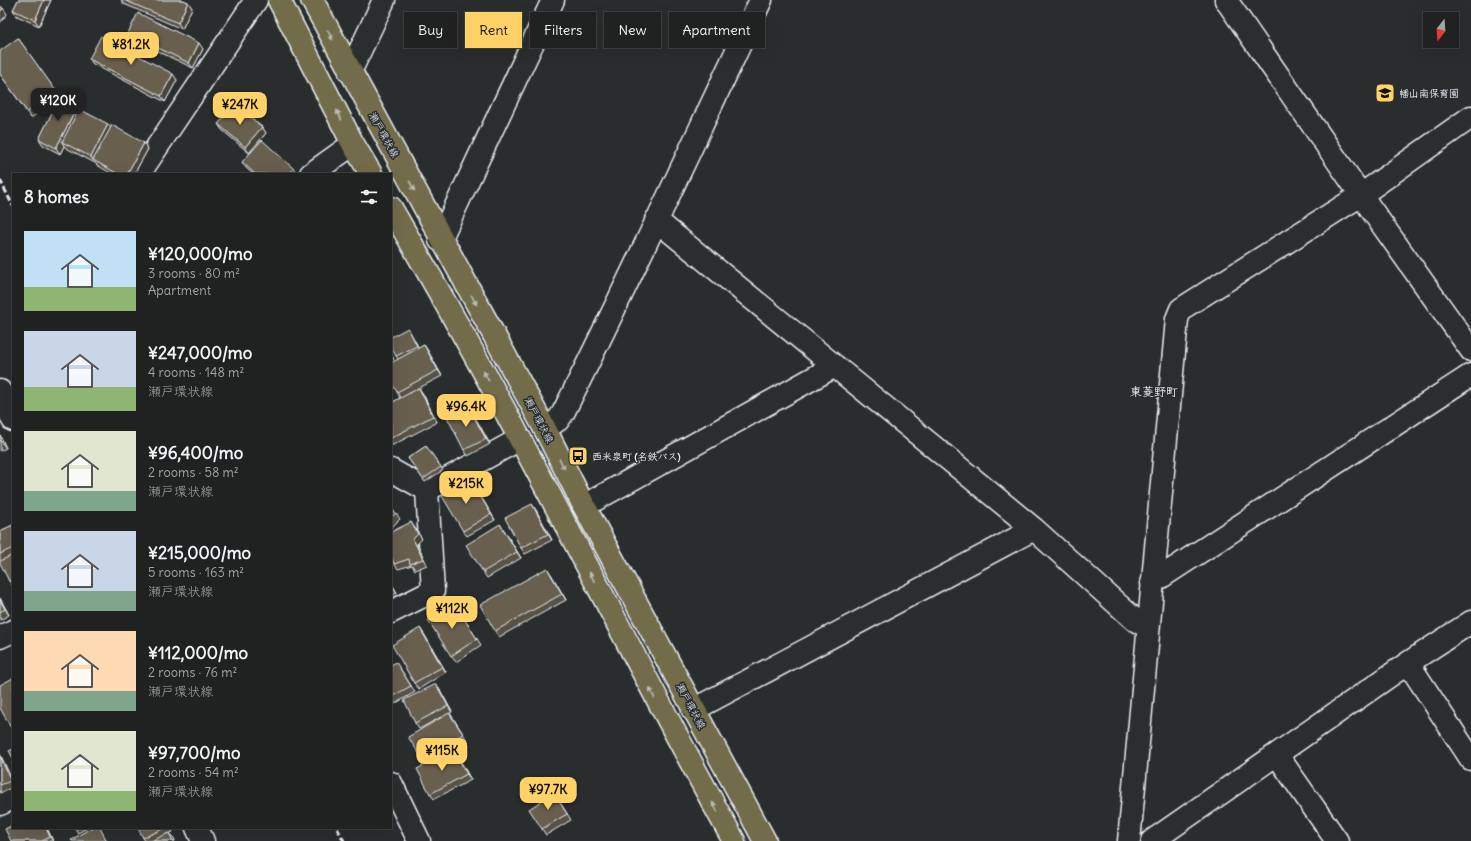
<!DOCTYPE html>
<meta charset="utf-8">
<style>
body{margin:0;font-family:Delius,"Klee One",sans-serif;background:#2d2f2f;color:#f1f3f6;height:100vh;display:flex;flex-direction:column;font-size:15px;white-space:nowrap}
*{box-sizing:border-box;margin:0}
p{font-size:13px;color:#a2a4a5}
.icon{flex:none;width:22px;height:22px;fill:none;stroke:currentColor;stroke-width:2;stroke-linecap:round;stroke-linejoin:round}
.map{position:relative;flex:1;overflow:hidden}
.details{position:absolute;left:12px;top:173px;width:380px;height:656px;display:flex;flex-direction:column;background:#202222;border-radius:0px;box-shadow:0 4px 16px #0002,0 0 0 1px #3d3f40}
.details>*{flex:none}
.hud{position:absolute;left:404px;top:12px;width:380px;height:36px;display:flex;gap:8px}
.needle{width:26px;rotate:197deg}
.controls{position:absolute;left:1423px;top:12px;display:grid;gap:8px}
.controls a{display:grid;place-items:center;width:36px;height:36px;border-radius:0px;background:#202222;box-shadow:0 4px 16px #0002,0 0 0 1px #3d3f40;font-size:20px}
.price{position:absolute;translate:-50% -34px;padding:0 9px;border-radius:8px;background:#ffd166;color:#111;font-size:13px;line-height:26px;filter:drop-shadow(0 1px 2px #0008)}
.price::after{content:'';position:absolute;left:50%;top:24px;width:12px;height:9px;margin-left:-6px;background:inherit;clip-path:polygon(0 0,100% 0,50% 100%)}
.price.selected{background:#222;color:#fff}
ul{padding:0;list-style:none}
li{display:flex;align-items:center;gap:12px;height:100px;padding:0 12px}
li span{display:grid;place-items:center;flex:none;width:112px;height:80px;border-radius:0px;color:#555}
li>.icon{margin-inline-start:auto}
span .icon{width:48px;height:48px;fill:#fffc;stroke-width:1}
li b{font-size:17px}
h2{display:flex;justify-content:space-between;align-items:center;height:48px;padding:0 12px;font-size:17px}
.chip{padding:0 14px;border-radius:0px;background:#202222;box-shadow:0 4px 16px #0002,0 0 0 1px #3d3f40;font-size:14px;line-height:36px}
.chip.selected{background:#ffd166;color:#111}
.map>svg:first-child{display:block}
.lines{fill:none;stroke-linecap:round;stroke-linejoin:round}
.minor-casing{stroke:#e8f1f8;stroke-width:25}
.major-casing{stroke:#e8f1f8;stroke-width:25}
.minor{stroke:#2a2d2e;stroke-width:22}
.major{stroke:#736c4b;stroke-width:22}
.rail{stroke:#e8f1f8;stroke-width:3;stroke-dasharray:6 3;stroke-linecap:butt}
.wall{fill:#595144;stroke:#e8f1f8}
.shaded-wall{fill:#484237;stroke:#e8f1f8}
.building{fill:#675e4f;stroke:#e8f1f8}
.oneway{fill:#b9bcb3}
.labels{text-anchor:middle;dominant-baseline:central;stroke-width:3;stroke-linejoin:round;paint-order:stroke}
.poi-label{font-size:10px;font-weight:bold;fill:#e8f1f8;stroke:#2a2d2e;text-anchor:start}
.street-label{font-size:10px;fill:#e8f1f8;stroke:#2a2d2e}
.quarter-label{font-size:12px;font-weight:bold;fill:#e8f1f8;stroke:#2a2d2e}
</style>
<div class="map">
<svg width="1471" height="841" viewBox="0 0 1471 841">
<rect width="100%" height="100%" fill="#2a2d2e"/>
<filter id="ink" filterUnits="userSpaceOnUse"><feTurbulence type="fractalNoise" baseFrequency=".025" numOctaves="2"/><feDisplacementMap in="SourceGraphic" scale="8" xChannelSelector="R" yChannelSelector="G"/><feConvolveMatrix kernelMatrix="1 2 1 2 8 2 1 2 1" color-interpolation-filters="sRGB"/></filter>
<g filter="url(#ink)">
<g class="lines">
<defs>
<path id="minor" d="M1226,0L1361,195L1471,350
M350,72L384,0
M139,174L256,0
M311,174L353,144
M656,220L1034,529L1135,620L1148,627
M440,240L553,0
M0,391L13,420
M545,429L558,420L563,413C632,277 695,138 761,0
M391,470L427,490L433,591L391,612
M427,490L520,439
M584,506L835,366
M1152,583L1471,375
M0,637L13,631
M1408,663L1471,759
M693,710L1034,529
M1277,755L1337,841
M391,783L419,841
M0,804L13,798
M197,828L203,841
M1129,841L1177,319L1181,309L1361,195L1471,117
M1152,841L1408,663L1471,622"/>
<path id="major" d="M279,0L353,144L371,174
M312,0L545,429L584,506L765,841
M391,208C435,284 479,361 520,439C592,573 660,708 734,841"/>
</defs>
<!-- minor casing -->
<use href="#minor" class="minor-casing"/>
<!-- major casing -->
<use href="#major" class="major-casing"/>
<!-- minor -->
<use href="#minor" class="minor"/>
<!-- major -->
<use href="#major" class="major"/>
<!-- rail -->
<path class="rail" d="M0,180L13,206
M337,828L344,841"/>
</g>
<!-- wall -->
<path class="wall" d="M18,0H51L39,26L17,16L13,10Z
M121,0H183L188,2L192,8L182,29L124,4Z
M128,33L203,49L193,68L132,39Z
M18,38L60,97L82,111L111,128L144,143L148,149L134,174H112L97,165L95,163L66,148L64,146L60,154L43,145L39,139L60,98L31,118L0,74Z
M89,59L177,80L165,102L93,64Z
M218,124L262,127L266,133L249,153L222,130Z
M242,162L297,174H253L246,168Z
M408,328L419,348L424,345L428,351L442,376L419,388L423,394L437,422L391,446V403L400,398L397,392L398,359L396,356Z
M391,354L394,359L391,361Z
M468,406L472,412L490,444L468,456L464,450Z
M0,435L6,448L0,451Z
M426,446L443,470L425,482L408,458Z
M474,485L495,520L467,536L463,531Z
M391,509L396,513L400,519L391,528Z
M536,510L552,540L525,554L521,548Z
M13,525V587L9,581L0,560V531Z
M415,528L422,539L417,544L427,565L415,570L412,565L398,569L394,564Z
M504,530L521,558L487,578L483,572Z
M551,574L566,600L499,637L495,631Z
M391,582L397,593L391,596Z
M0,598L9,615L0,620Z
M458,609L481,645L456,662L451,656Z
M424,634L446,672L419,689L414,683Z
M391,665L400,668L415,692L391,706Z
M13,678V731L10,726Z
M436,684L440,690L452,712L450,713L467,740L426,764L422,758L441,717L419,729L415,723Z
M0,754L13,782V787L0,793Z
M457,755L471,780L434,799L430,794Z
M558,799L571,820L546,835L542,829Z
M13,828H47L53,841H11Z
M75,828H87L78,833Z
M138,828H171L173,832L170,833L175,841H145Z"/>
<!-- shaded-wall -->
<path class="shaded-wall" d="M44,0H51L39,26L35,20Z
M188,2L192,8L182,29L178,23Z
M3,8L7,14L0,23V12Z
M199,43L203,49L193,68L189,63Z
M173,74L177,80L165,102L161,96Z
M78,105L82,111L62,142L64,146L60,154L56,148Z
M108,124L112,130L93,160L91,157Z
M262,127L266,133L249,153L245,147Z
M144,143L148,149L134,174H127Z
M294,169L297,174H289Z
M424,345L428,351L442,376L438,370Z
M419,388L423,394L437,422L433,416Z
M468,406L472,412L490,444L486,439Z
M0,435L6,448L0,440Z
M470,479L474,485L495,520L491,514Z
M532,504L536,510L552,540L548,534Z
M411,522L422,539L417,544L427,565L423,559L413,539Z
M500,524L504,530L521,558L517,552Z
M547,568L551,574L566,600L562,594Z
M391,582L397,593L391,584Z
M0,598L9,615L5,609L0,600Z
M420,628L424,634L446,672L442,667Z
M436,684L440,690L452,712L448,706Z
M453,750L457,755L471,780L467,774Z
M0,754L13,782V784L11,781L0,756Z
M46,828H47L53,841L50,837Z
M169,833L174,838L175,841H173Z"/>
<!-- building -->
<path class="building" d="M18,0H44L35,20L13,10Z
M124,0H183L188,2L178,23Z
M0,6L3,8L0,12Z
M138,13L199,43L189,63L128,33Z
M101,36L173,74L161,96L89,59Z
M18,38L56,91L27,112L0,74V51Z
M60,96L78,105L56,148L39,139Z
M235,105L262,127L245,147L218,124Z
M79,109L108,124L91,157L62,142Z
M112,125L144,143L127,174H118L93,160Z
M262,140L294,169L289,174H255L242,162Z
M408,328L417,346L396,356L391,347V337Z
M424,345L438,370L397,392L391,382V363Z
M419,388L433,416L391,438V403Z
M468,406L486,439L464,450L447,417Z
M426,446L441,467L423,479L408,458Z
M470,479L491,514L463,531L442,496Z
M532,504L548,534L521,548L505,518Z
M391,509L396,513L391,518Z
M411,522L418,534L413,539L423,559L410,564L409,559L394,564L391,555V532Z
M500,524L517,552L483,572L466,545Z
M13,525V548L0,554V531Z
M13,555V579L9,581L0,563V561Z
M547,568L562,594L495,631L480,605Z
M0,600L5,609L0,612Z
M454,603L477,639L451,656L428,620Z
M420,628L442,667L414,683L392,645Z
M396,662L411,686L391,697V665Z
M13,678V725L10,726L0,708V685Z
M436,684L448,706L415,723L404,700Z
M449,713L463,734L422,758L408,737Z
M13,749V758L9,751Z
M453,750L467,774L430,794L417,769Z
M0,756L11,781L0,785Z
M554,793L567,814L542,829L529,809Z
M13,825V828H46L50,837L42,841H11L5,829Z
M91,828H100L107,841H72L71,840Z
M138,828H165L143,838Z
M169,833L173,841H151Z"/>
<!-- one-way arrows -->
<defs><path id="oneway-solid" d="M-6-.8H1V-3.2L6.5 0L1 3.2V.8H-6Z"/></defs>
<g class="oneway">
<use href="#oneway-solid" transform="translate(330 35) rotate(62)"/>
<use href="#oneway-solid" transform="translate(339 115) rotate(-117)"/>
<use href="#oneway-solid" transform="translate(412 186) rotate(62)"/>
<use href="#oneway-solid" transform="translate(474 300) rotate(61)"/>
<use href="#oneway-solid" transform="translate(486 376) rotate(-119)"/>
<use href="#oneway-solid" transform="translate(562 464) rotate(63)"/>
<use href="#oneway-solid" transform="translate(592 577) rotate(-117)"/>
<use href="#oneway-solid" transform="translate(652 693) rotate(-117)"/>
<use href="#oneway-solid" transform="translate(715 807) rotate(-119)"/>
</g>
</g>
<!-- icons -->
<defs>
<symbol id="school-square" viewBox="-11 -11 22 22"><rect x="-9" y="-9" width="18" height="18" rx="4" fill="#ffd166" stroke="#2a2d2e"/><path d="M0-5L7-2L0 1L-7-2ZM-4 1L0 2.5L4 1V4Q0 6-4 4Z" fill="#111"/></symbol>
<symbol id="bus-square" viewBox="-11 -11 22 22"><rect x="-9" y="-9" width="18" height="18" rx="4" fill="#ffd166" stroke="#2a2d2e"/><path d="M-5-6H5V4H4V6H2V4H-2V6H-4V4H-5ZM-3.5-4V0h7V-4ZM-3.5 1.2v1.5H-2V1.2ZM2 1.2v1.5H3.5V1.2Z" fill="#111"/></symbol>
</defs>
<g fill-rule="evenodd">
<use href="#school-square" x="1374" y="82" width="22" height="22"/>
<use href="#bus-square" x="567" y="445" width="22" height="22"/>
</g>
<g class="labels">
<!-- poi labels -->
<g class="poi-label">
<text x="1399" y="93">幡山南保育園</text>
<text x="592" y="456">西米泉町 (名鉄バス)</text>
</g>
<!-- street labels -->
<g class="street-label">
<text transform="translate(384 135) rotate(61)">瀬戸環状線</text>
<text transform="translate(539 420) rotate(62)">瀬戸環状線</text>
<text transform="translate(691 706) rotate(62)">瀬戸環状線</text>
</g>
<!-- quarter labels -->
<g class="quarter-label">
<text x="1154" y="391">東菱野町</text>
</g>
</g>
</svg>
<div class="controls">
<a><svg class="needle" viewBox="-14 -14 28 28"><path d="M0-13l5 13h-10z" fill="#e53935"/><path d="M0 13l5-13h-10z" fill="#a2a4a5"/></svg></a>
</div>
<b class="price" style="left:131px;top:66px">¥81.2K</b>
<b class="price selected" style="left:58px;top:122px">¥120K</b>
<b class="price" style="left:240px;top:126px">¥247K</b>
<b class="price" style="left:466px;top:428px">¥96.4K</b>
<b class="price" style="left:466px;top:505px">¥215K</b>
<b class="price" style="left:452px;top:630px">¥112K</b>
<b class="price" style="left:442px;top:772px">¥115K</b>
<b class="price" style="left:548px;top:811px">¥97.7K</b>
<div class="hud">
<a class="chip">Buy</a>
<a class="chip selected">Rent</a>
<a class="chip">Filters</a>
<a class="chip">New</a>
<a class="chip">Apartment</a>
</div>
<section class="details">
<h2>8 homes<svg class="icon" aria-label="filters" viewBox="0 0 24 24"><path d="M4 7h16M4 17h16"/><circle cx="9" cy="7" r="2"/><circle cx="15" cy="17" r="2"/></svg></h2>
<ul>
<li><span style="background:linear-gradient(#bfe0f5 70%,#8fb573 0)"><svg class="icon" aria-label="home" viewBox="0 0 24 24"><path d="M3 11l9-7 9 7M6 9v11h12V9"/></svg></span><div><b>¥120,000/mo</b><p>3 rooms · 80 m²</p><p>Apartment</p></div></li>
<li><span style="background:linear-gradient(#c9d6e8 70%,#8fb573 0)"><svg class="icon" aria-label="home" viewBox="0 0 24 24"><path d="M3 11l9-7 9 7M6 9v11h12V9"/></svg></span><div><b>¥247,000/mo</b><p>4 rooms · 148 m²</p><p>瀬戸環状線</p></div></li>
<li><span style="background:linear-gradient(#dfe7d0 75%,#7fa58c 0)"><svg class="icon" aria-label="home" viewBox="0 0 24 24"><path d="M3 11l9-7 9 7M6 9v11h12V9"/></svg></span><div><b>¥96,400/mo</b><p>2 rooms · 58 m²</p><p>瀬戸環状線</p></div></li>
<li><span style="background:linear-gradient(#c9d6e8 75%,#7fa58c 0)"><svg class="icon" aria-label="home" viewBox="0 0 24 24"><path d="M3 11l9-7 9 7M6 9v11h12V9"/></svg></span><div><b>¥215,000/mo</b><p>5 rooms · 163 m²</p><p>瀬戸環状線</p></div></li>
<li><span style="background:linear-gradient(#ffd9b3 75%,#7fa58c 0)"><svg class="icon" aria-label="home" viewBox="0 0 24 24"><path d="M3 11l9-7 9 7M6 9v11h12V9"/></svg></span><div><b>¥112,000/mo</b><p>2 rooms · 76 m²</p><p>瀬戸環状線</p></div></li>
<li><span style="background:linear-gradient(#dfe7d0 75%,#8fb573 0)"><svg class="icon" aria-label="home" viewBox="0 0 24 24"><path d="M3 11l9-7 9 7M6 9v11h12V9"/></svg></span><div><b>¥97,700/mo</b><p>2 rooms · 54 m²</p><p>瀬戸環状線</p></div></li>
</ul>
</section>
</div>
